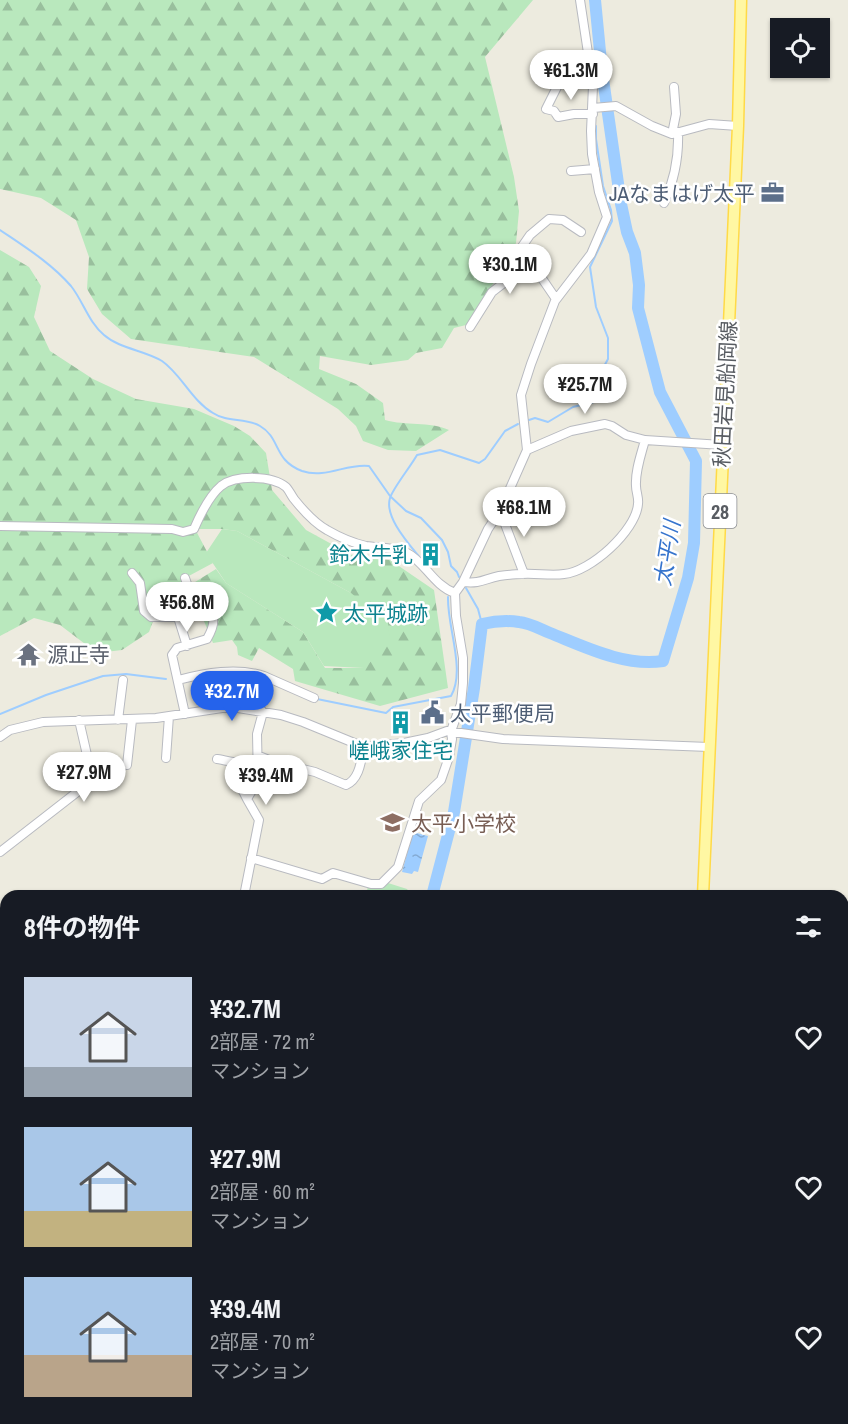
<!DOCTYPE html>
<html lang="ja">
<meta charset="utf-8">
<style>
body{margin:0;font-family:"Archivo Narrow","Noto Sans JP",sans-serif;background:#242831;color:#f1f3f6;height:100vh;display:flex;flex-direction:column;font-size:22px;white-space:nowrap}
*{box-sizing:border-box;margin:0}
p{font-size:20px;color:#9ea1a6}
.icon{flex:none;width:33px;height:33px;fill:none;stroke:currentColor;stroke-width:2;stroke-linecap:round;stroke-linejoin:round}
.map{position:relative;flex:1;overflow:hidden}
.side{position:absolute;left:0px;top:890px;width:849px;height:536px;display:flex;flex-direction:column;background:#171b24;border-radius:18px 18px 0 0;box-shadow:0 2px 4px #0004}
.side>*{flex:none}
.tools{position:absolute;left:770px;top:18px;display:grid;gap:12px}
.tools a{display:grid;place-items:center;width:60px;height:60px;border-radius:0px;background:#171b24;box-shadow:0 2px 4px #0004;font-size:30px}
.price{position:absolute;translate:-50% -51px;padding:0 14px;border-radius:21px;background:#fff;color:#222;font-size:20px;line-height:39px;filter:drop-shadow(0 2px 3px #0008)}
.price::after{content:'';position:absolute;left:50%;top:36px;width:18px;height:14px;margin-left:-9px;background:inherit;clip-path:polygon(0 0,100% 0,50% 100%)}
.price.current{background:#2563eb;color:#fff}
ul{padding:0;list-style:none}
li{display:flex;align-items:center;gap:18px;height:150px;padding:0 24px}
li span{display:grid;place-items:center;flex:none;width:168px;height:120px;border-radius:0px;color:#555}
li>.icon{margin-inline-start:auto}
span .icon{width:72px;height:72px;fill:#fffc;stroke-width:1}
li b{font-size:26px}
h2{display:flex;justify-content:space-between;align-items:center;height:72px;padding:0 24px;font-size:26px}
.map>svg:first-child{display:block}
.forest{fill:url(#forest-firs)}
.green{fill:#b9e8bd}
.water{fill:url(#water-ripples)}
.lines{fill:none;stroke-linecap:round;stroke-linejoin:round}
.stream{stroke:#9ecdff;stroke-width:2}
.river{stroke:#9ecdff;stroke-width:12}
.minor-casing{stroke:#b8bac0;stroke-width:10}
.major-casing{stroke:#ffda47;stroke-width:13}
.minor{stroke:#fff;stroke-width:8}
.major{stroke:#fff7a3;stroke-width:10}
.labels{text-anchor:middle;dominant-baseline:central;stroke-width:5;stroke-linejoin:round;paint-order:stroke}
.shield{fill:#fff;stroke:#8a8d91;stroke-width:1.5}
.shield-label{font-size:20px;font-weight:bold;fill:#585c62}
.service-label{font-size:21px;fill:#4e5e75;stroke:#fff;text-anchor:end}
.street-label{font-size:21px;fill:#585c62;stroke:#fff}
.culture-label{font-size:21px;fill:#0d838f;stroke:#fff;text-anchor:end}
.worship-label{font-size:21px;fill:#5b616d;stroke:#fff;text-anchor:start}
.education-label{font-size:21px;fill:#785e54;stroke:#fff;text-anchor:start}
.water-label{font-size:22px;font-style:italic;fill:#3674cd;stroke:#fff}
</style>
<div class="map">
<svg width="848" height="1424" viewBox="0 0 848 1424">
<defs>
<pattern id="forest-firs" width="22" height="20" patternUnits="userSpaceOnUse" patternTransform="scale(1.5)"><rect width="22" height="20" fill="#b9e8bd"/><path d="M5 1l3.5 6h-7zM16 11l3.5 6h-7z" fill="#99bf9d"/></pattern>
<pattern id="water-ripples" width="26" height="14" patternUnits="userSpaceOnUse" patternTransform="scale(1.5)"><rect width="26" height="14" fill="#9ecdff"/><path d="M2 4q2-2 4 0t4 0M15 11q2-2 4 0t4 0" fill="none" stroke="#84aad2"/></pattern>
</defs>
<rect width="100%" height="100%" fill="#edebdf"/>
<!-- forest -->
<path class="forest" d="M0,0H533L485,57L514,177L519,211L516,243L506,267L486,293L470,324L454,328L442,348L416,353L408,360L371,365L320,356L319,369L356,384L383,403L385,420C406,426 429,421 449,430L416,451L388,450L363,441L356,426L338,409L254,357L131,339L102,314L87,289L89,257L76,220L41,198L0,189Z
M0,250L29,267L41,286L34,317L50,351L93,379L136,399L194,409L234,426L250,436L266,453L272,490L306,530L357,558L390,560L434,590L448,688L380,706L295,681L293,669L259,648L252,661L238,655L237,647L232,640L213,643L199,609L187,587L216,569L226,583L303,632L325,668H364L351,593L237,531L222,529H195L213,563L185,578L161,600L149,632L122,650L97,653L60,625L34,618L0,636Z
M843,1083L848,1085V1424H0V1368L6,1360V1419H843Z"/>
<!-- green -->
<path class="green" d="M222,529L237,531L351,593L388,623L390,642L364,668L324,666L303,632L226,583L206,553Z
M388,883L407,889L411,895L366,896L368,886Z"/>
<!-- water -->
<path class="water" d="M413,832L428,836L418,872L414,871L412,874L402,872Z"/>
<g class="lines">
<!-- stream -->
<path class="stream" d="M0,230C25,247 51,263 71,286C83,301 89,323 104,335C120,349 144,350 162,361C181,374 192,401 213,413C228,423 245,417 260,426C281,438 273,460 302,471C326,479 347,463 369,466L390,496L406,511L421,518L442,540L448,552L451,566L457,572L459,577
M529,420L535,418L548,422L573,407L594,402L598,397L602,370L608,359V338L596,307L590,267L612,221L611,210L603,186L596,139V126
M421,559C409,544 384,517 390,498C393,488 411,466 417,455L440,450L479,463L485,459L505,431L518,424
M466,588L478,609L482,624
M317,699L386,713L393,707L451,696C466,670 447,627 448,597
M0,714L46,695L103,676L126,674L166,679"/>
<!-- river -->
<path class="river" d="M432,896L454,812L474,688L482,624C495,621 506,620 519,622C530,623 540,629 550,633C585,647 625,667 663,661L688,578L694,543L696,461L660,392L638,308L639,285L635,253L627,232L621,204L602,72L595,0
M0,1199L6,1198"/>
<defs>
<path id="minor" d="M558,85L546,109L554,111L558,117L574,114H593
M593,108L616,106L652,126L672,134L709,124L738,126
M672,134L676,114L674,87
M571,171L595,169
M664,203C675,179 679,158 678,132
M528,270L521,248L530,235L549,219L563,220L581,232
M470,327L492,292L505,282L528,270L541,277L556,299
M527,450L571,431L605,424L612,426L626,435L645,440L722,445
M500,511L524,574
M0,526L172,529L183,532L194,529C200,515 209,496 221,486C235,475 272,475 286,487C289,490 291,495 294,499C302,509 316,524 327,530C339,537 353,543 366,546C379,548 394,547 407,553C424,561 434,586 455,593
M132,573L140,583L144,611L151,617H178L187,646
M185,578C187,583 188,588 190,592C203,612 224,609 207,639L177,648L172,655L185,714
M463,582C481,584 484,579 499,576C507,575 515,574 522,574C536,573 551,576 564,574C590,572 636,531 638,504C639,498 636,492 636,486C635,471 641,455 645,440
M264,676L314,698
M178,680C205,673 237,667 264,676L257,705L263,712L257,734L258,780L247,799L259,820L244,896
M118,720L123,680
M0,737L10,730L43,722L156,718L222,708H238L281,715L303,722L364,747L404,743L428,738L447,731L503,739L709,747
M166,758L169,716
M217,759C230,761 242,765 255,764L259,756L274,762L315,772L346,785C360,779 361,760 364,747
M127,765L132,720
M237,784L241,787L247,799
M0,852L90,782V768L79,720
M251,858L322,879L333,873L371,884H381L398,867L419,801L441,780L449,757L452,739L451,731L461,704L463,683V658L456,616L455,593L463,582L488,529L500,511L527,450L521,395L531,364L555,301L591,254L607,217L599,192L592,154L591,131L593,86L580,0
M843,1057L848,1055
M0,1119L6,1115
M692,1419L695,1424"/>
<path id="major" d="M703,896L738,126L741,0
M0,1166L6,1167"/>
</defs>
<!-- minor casing -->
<use href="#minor" class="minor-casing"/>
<!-- major casing -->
<use href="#major" class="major-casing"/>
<!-- minor -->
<use href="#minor" class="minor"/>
<!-- major -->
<use href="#major" class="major"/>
</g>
<!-- icons -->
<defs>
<symbol id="office-bare" viewBox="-9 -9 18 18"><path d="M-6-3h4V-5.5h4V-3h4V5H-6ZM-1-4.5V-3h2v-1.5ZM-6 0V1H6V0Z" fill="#5c6f8a" stroke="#fff" stroke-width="2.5" paint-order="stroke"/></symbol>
<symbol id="building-bare" viewBox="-9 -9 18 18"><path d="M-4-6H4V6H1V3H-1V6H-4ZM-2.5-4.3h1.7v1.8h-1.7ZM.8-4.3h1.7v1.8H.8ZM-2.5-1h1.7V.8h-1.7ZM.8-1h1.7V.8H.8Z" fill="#0f9aa8" stroke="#fff" stroke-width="2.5" paint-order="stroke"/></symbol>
<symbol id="sight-bare" viewBox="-9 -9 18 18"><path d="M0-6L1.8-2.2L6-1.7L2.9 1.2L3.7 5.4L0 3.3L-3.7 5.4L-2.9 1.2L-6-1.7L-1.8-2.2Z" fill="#0f9aa8" stroke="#fff" stroke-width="2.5" paint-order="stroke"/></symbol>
<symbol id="temple-bare" viewBox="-9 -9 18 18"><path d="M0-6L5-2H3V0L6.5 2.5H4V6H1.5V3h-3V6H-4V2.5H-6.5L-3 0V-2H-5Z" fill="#6b7280" stroke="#fff" stroke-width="2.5" paint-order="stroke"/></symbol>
<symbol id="civic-bare" viewBox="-9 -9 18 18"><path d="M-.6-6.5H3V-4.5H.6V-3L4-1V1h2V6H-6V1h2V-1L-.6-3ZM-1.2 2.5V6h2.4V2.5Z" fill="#5c6f8a" stroke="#fff" stroke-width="2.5" paint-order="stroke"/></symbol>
<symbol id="school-bare" viewBox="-9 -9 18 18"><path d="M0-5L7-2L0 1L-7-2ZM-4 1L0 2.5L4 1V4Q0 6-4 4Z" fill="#8d6e63" stroke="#fff" stroke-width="2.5" paint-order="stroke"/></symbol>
</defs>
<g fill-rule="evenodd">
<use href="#office-bare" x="756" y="176" width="33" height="33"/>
<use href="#building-bare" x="414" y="538" width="33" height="33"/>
<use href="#sight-bare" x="310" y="596" width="33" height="33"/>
<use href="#temple-bare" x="12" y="638" width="33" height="33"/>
<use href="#civic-bare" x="416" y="696" width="33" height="33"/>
<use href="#building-bare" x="384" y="706" width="33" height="33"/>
<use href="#school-bare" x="376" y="806" width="33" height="33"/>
</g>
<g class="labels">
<!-- shield labels -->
<rect class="shield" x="703.5" y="494" width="33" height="34" rx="4.5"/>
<g class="shield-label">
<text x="720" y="511">28</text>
</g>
<!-- service labels -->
<g class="service-label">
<text x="755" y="193">JAなまはげ太平</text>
<text x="450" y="713" text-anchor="start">太平郵便局</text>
</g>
<!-- street labels -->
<g class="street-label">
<text transform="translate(725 394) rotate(-87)">秋田岩見船岡線</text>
</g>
<!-- culture labels -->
<g class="culture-label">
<text x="413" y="554">鈴木牛乳</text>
<text x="344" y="613" text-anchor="start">太平城跡</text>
<text x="401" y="750" text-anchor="middle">嵯峨家住宅</text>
</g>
<!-- worship labels -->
<g class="worship-label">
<text x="47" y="654">源正寺</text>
</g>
<!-- education labels -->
<g class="education-label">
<text x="411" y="823">太平小学校</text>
</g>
<!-- water labels -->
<g class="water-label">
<text transform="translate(667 553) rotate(-81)">太平川</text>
</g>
</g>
</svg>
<div class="tools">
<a><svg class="icon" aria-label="locate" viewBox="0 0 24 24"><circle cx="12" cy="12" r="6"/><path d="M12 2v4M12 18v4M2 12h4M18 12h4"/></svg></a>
</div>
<b class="price" style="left:571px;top:101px">¥61.3M</b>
<b class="price" style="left:510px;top:295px">¥30.1M</b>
<b class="price" style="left:585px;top:415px">¥25.7M</b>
<b class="price" style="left:524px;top:538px">¥68.1M</b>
<b class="price" style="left:187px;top:633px">¥56.8M</b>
<b class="price current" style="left:232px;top:722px">¥32.7M</b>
<b class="price" style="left:84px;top:803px">¥27.9M</b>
<b class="price" style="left:266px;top:806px">¥39.4M</b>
<section class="side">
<h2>8件の物件<svg class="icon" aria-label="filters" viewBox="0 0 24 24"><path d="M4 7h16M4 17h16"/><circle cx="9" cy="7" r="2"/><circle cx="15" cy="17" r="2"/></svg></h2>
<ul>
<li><span style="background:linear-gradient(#c9d6e8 75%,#9aa5b1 0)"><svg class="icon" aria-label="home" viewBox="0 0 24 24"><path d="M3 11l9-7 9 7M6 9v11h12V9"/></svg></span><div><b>¥32.7M</b><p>2部屋 · 72 m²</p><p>マンション</p></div><svg class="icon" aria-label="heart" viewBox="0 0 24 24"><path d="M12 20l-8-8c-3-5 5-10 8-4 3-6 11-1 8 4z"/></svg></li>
<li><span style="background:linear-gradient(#a9c7e8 70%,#c2b280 0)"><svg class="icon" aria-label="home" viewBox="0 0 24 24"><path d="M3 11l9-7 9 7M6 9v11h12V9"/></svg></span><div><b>¥27.9M</b><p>2部屋 · 60 m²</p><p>マンション</p></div><svg class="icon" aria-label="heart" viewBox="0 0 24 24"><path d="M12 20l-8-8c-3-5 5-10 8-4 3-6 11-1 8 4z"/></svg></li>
<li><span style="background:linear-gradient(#a9c7e8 65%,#b9a48a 0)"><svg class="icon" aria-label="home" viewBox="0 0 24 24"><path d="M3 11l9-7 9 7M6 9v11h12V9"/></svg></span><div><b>¥39.4M</b><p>2部屋 · 70 m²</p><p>マンション</p></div><svg class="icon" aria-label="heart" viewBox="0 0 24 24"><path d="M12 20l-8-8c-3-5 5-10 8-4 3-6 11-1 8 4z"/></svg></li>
</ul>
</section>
</div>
